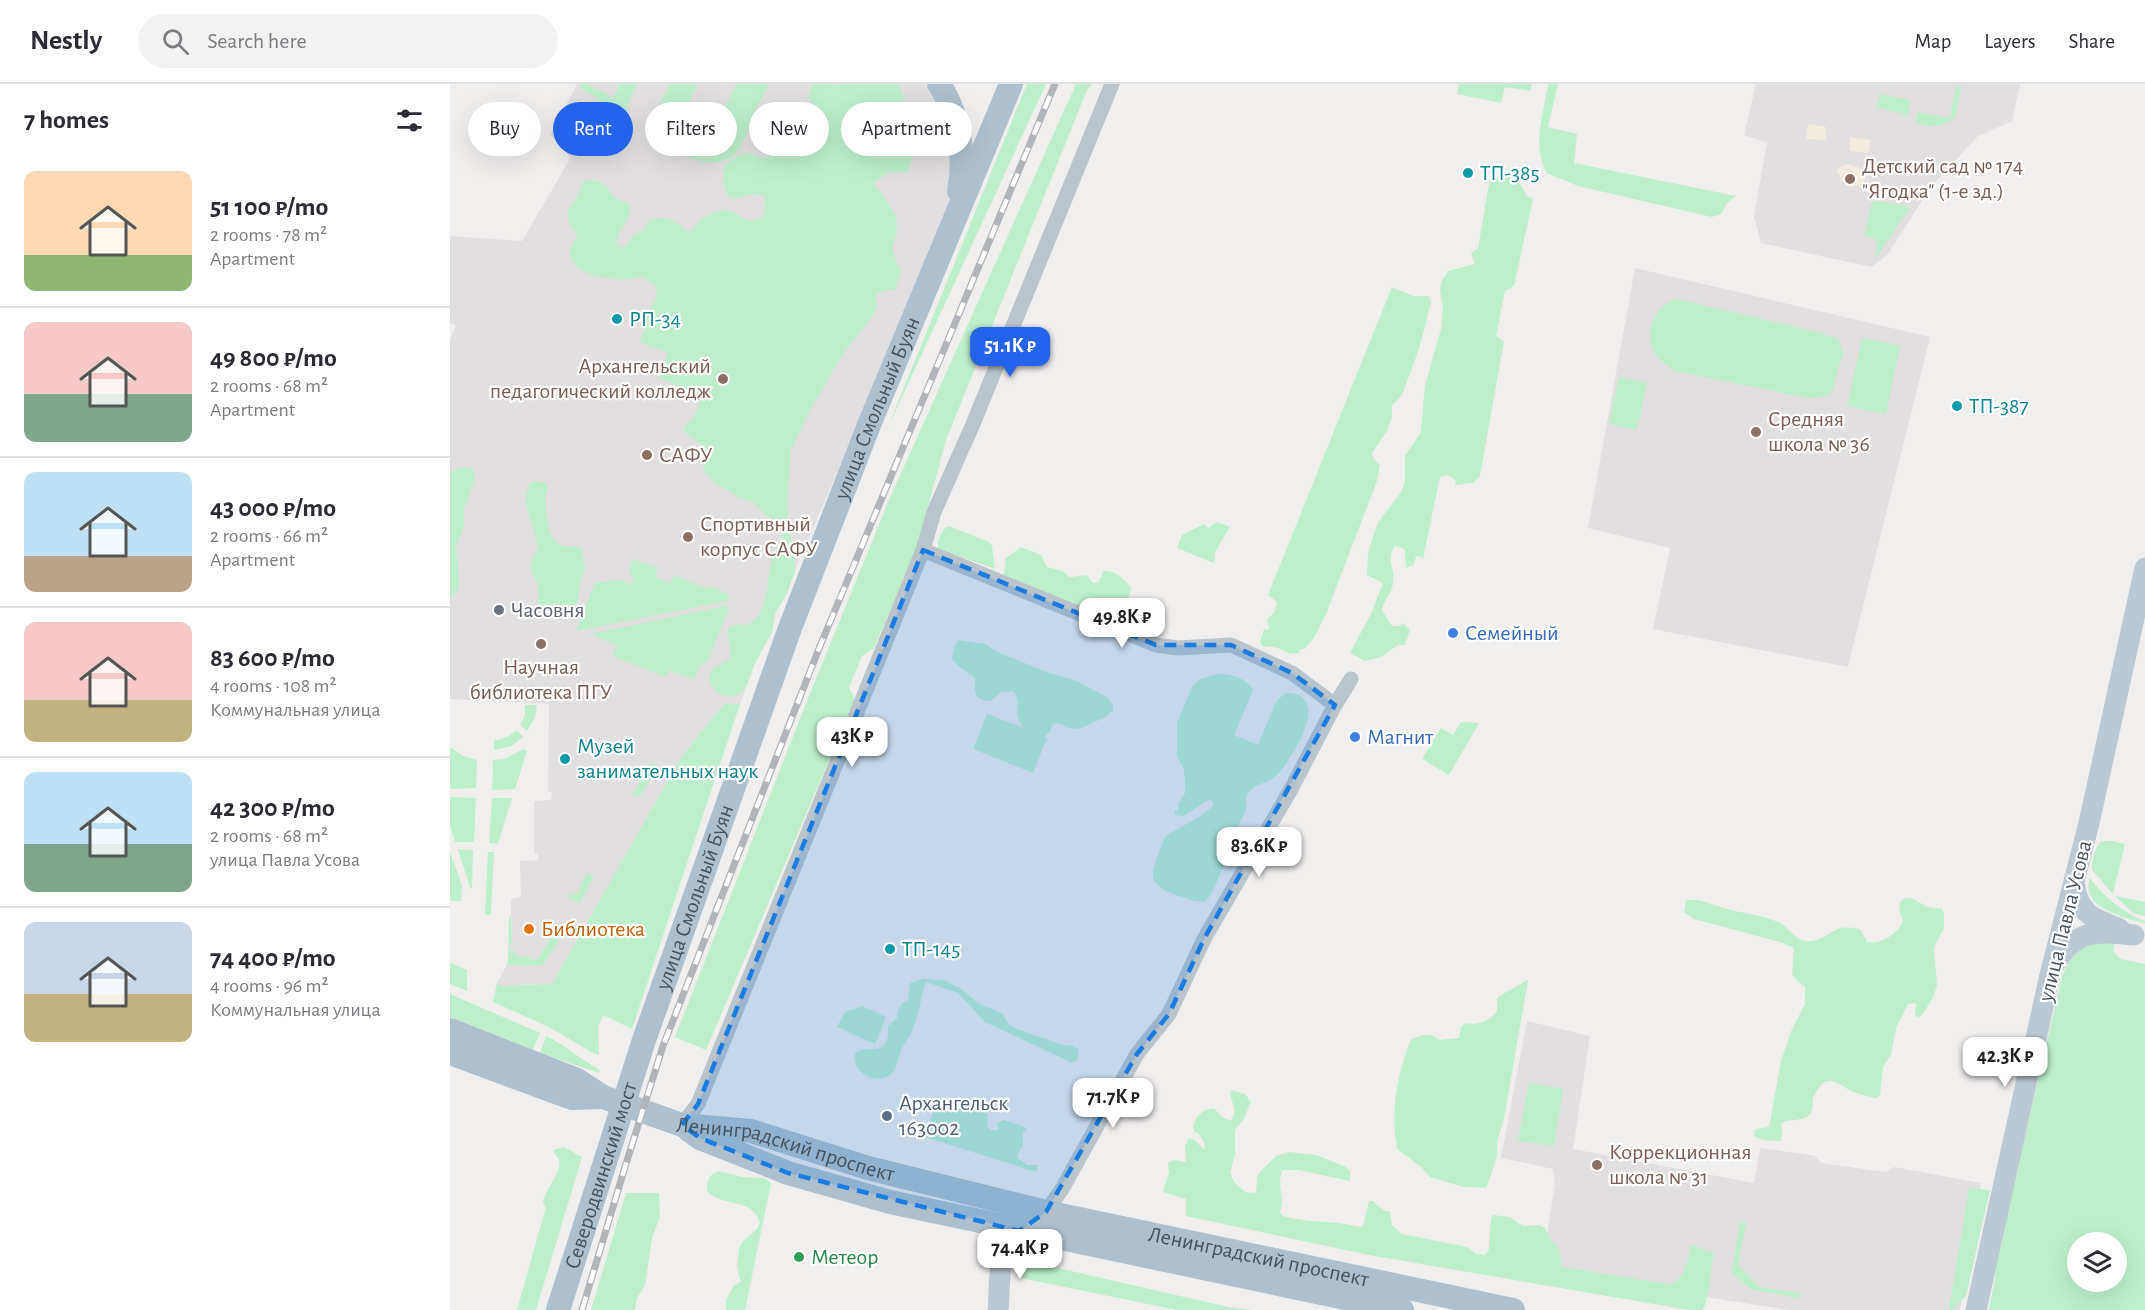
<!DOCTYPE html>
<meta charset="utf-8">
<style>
body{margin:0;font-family:"Alegreya Sans",sans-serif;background:#f2f2f3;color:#2b2b33;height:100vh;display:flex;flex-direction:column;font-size:22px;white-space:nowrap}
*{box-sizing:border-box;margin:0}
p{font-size:20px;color:#7c7c81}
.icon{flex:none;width:33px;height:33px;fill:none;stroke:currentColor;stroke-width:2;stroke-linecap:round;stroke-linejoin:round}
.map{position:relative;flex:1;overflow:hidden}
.side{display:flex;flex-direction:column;background:#fff;width:450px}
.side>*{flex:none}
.hud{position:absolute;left:18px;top:18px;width:570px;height:54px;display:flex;gap:12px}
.tools{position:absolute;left:1617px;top:1148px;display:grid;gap:12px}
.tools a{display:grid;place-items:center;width:60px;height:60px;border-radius:50%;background:#fff;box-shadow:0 6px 24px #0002;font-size:30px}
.price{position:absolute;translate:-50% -51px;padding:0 14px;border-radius:12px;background:#fff;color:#222;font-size:20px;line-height:39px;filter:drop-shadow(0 2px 3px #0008)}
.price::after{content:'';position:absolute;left:50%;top:36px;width:18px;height:14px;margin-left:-9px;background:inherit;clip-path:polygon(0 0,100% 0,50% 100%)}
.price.active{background:#2563eb;color:#fff}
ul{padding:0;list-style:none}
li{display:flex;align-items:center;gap:18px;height:150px;padding:0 24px}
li+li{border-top:2px solid #e1e1e2}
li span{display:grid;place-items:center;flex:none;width:168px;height:120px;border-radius:12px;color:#555}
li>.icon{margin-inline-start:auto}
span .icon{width:72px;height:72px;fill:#fffc;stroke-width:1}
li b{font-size:26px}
h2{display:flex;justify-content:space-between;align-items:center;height:72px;padding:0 24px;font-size:26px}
.chip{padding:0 21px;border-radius:27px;background:#fff;box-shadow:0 6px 24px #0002;font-size:21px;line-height:54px}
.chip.active{background:#2563eb;color:#fff}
header{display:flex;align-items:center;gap:36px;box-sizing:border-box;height:84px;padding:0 30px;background:#fff;border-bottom:2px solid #e1e1e2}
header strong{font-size:28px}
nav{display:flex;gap:33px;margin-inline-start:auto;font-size:21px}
.search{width:420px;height:54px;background:#f2f2f3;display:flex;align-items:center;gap:15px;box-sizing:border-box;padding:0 21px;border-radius:33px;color:#7c7c81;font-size:22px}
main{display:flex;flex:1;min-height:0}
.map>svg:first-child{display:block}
.education{fill:#e2dfe1}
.green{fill:#bdefcd;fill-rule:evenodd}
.sand{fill:#f2ebdf}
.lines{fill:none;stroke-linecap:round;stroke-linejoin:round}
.street{stroke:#bac4cb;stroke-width:15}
.secondary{stroke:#bcc8d2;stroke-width:21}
.primary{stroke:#aec0cd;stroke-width:24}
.rail-casing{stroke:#b1b4b9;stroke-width:7}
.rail{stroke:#fff;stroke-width:4.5;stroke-dasharray:14;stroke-linecap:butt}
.marked{fill:#1a7be0;fill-opacity:0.2;stroke:#1a7be0;stroke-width:4.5;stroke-dasharray:12 8;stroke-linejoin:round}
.culture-dot{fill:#0f9aa8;stroke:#fff;stroke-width:2}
.education-dot{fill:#8d6e63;stroke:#fff;stroke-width:2}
.worship-dot{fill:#6b7280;stroke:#fff;stroke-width:2}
.shop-dot{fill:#3f7fe0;stroke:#fff;stroke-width:2}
.food-dot{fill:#e8710a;stroke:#fff;stroke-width:2}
.service-dot{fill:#5c6f8a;stroke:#fff;stroke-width:2}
.leisure-dot{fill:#2e9e5b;stroke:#fff;stroke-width:2}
.labels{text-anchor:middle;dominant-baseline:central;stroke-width:4.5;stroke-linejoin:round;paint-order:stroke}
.education-label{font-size:22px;fill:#785e54;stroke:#fff;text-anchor:start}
.culture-label{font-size:22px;fill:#0d838f;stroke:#fff;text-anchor:start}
.street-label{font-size:22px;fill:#47535c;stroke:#fff}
.worship-label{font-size:22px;fill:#5b616d;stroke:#fff;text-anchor:start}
.shop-label{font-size:22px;fill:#366cbe;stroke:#fff;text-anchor:start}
.food-label{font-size:22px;fill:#c56008;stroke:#fff;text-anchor:start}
.service-label{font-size:22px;fill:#4e5e75;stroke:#fff;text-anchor:start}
.leisure-label{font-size:22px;fill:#27864d;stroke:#fff;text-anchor:start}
</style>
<header>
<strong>Nestly</strong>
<div class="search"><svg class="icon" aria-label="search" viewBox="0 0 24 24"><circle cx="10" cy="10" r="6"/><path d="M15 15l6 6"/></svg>Search here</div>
<nav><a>Map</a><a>Layers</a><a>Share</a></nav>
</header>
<main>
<section class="side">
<h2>7 homes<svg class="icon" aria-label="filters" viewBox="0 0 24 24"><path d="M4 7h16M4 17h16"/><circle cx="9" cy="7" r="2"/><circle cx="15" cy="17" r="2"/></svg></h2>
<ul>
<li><span style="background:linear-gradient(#ffd9b3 70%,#8fb573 0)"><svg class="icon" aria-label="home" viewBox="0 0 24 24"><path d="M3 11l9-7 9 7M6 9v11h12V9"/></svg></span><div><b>51 100 ₽/mo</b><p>2 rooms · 78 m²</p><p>Apartment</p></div></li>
<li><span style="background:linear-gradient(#f6c9c9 60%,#7fa58c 0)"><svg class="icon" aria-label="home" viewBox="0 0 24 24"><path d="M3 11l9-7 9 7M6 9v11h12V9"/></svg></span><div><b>49 800 ₽/mo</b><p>2 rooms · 68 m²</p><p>Apartment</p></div></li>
<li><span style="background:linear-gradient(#bfe0f5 70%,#b9a48a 0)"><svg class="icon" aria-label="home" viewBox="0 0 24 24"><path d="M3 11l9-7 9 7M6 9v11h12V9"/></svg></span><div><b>43 000 ₽/mo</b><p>2 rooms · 66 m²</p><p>Apartment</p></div></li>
<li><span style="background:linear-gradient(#f6c9c9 65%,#c2b280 0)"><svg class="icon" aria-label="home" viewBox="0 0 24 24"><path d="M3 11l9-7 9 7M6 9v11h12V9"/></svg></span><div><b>83 600 ₽/mo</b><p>4 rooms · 108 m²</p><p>Коммунальная улица</p></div></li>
<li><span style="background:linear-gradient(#bfe0f5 60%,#7fa58c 0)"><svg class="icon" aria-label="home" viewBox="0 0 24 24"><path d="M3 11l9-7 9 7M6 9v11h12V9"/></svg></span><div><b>42 300 ₽/mo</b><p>2 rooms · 68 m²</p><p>улица Павла Усова</p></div></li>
<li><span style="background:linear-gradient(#c9d6e8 60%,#c2b280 0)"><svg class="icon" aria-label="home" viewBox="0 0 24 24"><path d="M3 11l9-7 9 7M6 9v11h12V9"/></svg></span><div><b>74 400 ₽/mo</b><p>4 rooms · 96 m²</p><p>Коммунальная улица</p></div></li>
</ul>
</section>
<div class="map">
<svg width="1695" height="1226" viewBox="0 0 1695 1226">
<rect width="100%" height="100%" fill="#f1eeee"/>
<!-- education -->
<path class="education" d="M127,0H475L492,30L499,50L503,104L497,135L345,486L338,507L325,530L322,548L306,577L290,620H274L232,672L102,900L62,901L54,903L47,899L57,881L92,882L104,849L86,877L73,875L60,866L59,861L62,860L61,815L71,813L70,777L88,776V769H84V717L101,716L102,708L98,707L99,620L0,615V256L6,242L0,239V152L72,157L120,75L112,59L100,51Z
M1306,0H1570L1562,37L1528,52L1480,104L1438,170L1422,183L1311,159L1304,132L1317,59L1294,51Z
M1185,184L1480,253L1398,583L1203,545L1220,464L1138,444Z
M1077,937L1140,952L1123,1065L1304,1099L1310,1064L1366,1072L1371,1079L1436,1088L1444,1083L1531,1099L1510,1226H1340L1104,1190L1093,1175L1105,1100L1103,1085L1051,1074Z"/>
<!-- green -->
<path class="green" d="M130,0H136L163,14L170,0H187L177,22L178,32L172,35L166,33L149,16L131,4Z
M220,0H248L224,46L255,61L287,0H318C316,10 310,16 306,25C299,40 295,64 280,74C258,88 200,64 200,39Z
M363,0H381L386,2L393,0H447C455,11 454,14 457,27C462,55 470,60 457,89L440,88L423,98L446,131L447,145L443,164L446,178L451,188L445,206H436L426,210L427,222L424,230L392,271L359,328L341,366L337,421L345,486L338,507L325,530L322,548L306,577L294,607L285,612H274L266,607L260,599L259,594L262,585L280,575C282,563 275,553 279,543L289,540L297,541C320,529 316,499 321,477C324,466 332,457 334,446L332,442L322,437L304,419L286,412L264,398L253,386C253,381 255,376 255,371C256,357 238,356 234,344L245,331L252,312L208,293L218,269L190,258L198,229L207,212L205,201L192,193C174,199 129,195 121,174C118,166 125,158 127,151L118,137V126L127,113L132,99L136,96L147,97L157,102L163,113L180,121C181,137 167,146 166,160L171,164L176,162L184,150L194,147L198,137C215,130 226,137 238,148L243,146C249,134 266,124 280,127C294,131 291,141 312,134L315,130V113C305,105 293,116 281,115C274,108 272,93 274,83C280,76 293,66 303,70C308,72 310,75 316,74C325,73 331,62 341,59C346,58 354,60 360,59C375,40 372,31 358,13Z
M577,0H596L436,348Z
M626,0H642L637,6L496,356L477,426L482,429L424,564L412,572L399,603L405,615L256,966L225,953L357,617L439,416Z
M1009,0H1082L1080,7L1055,3L1051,19L1007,10Z
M1098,0H1108L1098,43L1127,50L1124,79L1286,112L1277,119L1271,130L1262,133L1128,102L1097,89C1081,61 1094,29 1098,0Z
M1506,2L1511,3L1505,33C1491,44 1483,43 1466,39L1468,28L1500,34Z
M1430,10L1460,16L1458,31L1427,24Z
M1057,91L1070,100L1077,112L1083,115L1064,202L1055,207L1046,252L1054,257L1030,392L1023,399L1005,401L1006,397C1002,392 996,390 990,393L973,475L970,472L966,473L963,481L956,484L955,467L953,464L945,462C935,476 946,485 943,499C942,509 934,516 932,526L942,542H950L953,539L960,546L955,561H948L931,573L915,577L900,569L921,530L933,499L917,491L918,470L924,449L929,437L952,407L955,396V372L971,348L975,301L991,245L993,226L990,206L992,196L998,187L1025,180L1021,169L1028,164L1040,94Z
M1423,116L1460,123L1426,174L1427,156L1414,151Z
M942,203L963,212H979L981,219L969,265L952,311L942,321V333L937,347L922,369L924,376L930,381L927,397L876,530L864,554L855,564L850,566L849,569C838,572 834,565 824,563C820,562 817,563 813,563L810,558L814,545L819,546L817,535L824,529L827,518L818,511Z
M1227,215L1371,249L1388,255L1393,269L1382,308L1370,314H1358L1224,287C1218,282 1211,278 1207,272C1192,251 1204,221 1227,215Z
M1412,254L1450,262L1436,330L1397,322Z
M1169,293L1197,299L1187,346L1159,340Z
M19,383L24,386V397L14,424V443L6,462L9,501L5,510L0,513V388L9,384Z
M84,397L96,399C99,406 95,410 95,417C95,426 99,452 106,458C114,465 124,460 132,465L135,486L130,498L127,519L120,534L109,531L103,522H90C87,515 89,510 88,503C87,495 80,490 81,481C81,475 87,471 87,464C88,445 64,412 84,397Z
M767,438L780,443L765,468L764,479L727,464L732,451L754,440L758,444Z
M499,442L539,458L542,462L545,485L488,465C487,456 491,446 499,442Z
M571,463L591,471L597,483L612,487L620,493L637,491L643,499H648L654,487C665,486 675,495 681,504C680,510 677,514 679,519C683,533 713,536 701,553L553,491L556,481L555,475Z
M183,475L208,485L205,493L220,500L224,491L257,505L259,502L280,511L277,517L126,547L145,499L173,496L180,501L184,497L179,486Z
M276,522L279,524L258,576L249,582L244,596L219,586L216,593L163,572L167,561L140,550Z
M508,556L536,560L545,567L597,588L627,597L657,613L663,621V626L657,632L630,645L618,644L608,639L603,640L600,648L594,653L597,654L583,689L523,665L537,630L574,644C561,630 573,619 563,607L551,608L541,617C522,616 525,608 525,594L507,581L502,575L504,563Z
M767,590C780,590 796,593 803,606L784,651L808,661L827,616L836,609C884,609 842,675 827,691C819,700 802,699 797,711C795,716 797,721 796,725C794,731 791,736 788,742C786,749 786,757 784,764C781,772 776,777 773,784C767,796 765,807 756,817C747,819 739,815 729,812C688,798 705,786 714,754L717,751L749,733L763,722V718L760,715L733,732L725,731L724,728L729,725L728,720L735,709V697L734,686L727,672V639L743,601L750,595Z
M274,620H290L182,945L153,931L148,943L149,971L143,969L99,943L43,918L47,899L54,903L62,901L102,900L232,672Z
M75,621H87L85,634L77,647L70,641L75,631Z
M1011,638L1029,639L999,691L972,675L991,644L1003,651Z
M67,646L73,653L62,662L44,666V657L57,653Z
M0,663L13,672L27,676L26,704L0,705Z
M74,665L77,667L65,705L42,706L43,676L54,675Z
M200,678L208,682L191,711L186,713L182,712Z
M0,713L26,714L24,758H5L0,742Z
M42,714H62L48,760L39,759Z
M1652,757H1662L1675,760L1663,810L1642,786C1642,776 1644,764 1652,757Z
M8,765L23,766L22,805L20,804Z
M0,768L12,802L11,817H0Z
M38,768H44L41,831H35Z
M137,789L144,792L130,819L118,813L120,809L126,811Z
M1640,794C1654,813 1673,829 1695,837V839C1675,835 1629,823 1640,794Z
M1665,812L1695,818V832L1683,829Z
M1455,814L1464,815L1477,823L1492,825L1494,829V844L1485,861L1484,866L1487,901L1483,914L1472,931L1469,933L1465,932L1466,919L1458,920L1446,944L1441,971L1433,983L1430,1011L1426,1014C1418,1012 1406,1010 1399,1006C1385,997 1376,989 1365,1010C1360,1017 1366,1026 1358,1032C1350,1038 1339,1034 1331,1039L1332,1053L1330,1057L1313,1056L1304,1052L1305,1045L1319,1043L1331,977L1342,945L1355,920V903L1346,896L1342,890L1344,864L1330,858L1244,835L1234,828L1236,816C1251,814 1267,823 1281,826C1298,830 1315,832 1330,839C1339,843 1343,853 1352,856C1368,861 1378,848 1391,844C1397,843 1404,844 1410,845L1417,858C1431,861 1447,850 1453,838C1452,828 1444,822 1455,814Z
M61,832L62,860L59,861L60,866L73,875L76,872L86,877L104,849L108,851L109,857L92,882L57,881L58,875L59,835Z
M1665,857L1663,867L1670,875L1695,880V1226H1539L1545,1194L1546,1179L1612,892C1626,862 1634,861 1665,857ZM1628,1158H1666V1197H1628Z
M0,879L17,886V907L0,900Z
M471,895L493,896L510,904L528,919L553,930L559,941L567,945L610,960L624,962L628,966V975L622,979L535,938L508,909L476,898C471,913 469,930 463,944C460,953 453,961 450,969C448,975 447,982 444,987C431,1004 400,990 405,969C414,963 423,967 433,963L438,953V942L447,934C449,925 448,920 458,916L460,899Z
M1078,896L1054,1035L1047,1057V1072L1038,1100L1036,1104L1014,1103L980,1093L970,1082L947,1065C947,1060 946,1055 945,1051C942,1020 949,984 961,956C973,950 979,948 990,956L1009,954L1011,943L1015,939C1027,942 1041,937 1047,927V914L1051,911Z
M0,910L90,949L83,966L0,933Z
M412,922L436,933L425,960L387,943L395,928Z
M96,952C116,961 131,976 150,986L149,989L90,969Z
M1079,999L1113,1005L1104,1062L1068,1057Z
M781,1006L795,1010L801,1018L793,1036L785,1046V1070L780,1089L784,1098L795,1108L806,1109L808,1090L826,1072L839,1068L866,1071L894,1082L900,1086V1097L849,1086H833C827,1098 832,1107 832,1118C832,1122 830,1126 830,1129L833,1132C853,1138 874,1137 895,1140C902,1141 906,1144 913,1142L919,1117H923L933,1126L940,1128L942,1141L952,1150L1017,1163L1025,1169L1035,1171L1039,1165L1041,1134L1043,1131L1060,1133L1068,1139L1075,1142L1089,1141L1095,1144L1101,1157L1109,1165L1112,1183L1218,1200C1236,1198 1237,1175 1241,1161L1264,1169C1261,1183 1259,1215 1253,1226H1239L919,1171L736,1132V1115L713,1108L719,1088L718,1079L724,1076L736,1078L735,1062L739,1054C747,1055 749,1063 755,1065C755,1057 750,1050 744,1047C741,1035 754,1023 765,1025L772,1033L781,1037C790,1022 778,1018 781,1006Z
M490,1015L535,1028L538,1030L537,1041L540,1046H548L547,1039L554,1036L575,1043L577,1047H574C571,1052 574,1053 573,1059C572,1065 567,1066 568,1074L577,1081H588L586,1088L475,1053L486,1019Z
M114,1063L132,1073L86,1226H67L96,1123L93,1119C95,1103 115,1087 108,1074C106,1071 104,1069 103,1066Z
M269,1087L292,1093L314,1094L321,1099L295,1226H276V1216L284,1201L291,1198L287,1183L289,1165L292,1158L307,1145L310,1138C300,1112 272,1124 257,1107C256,1097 259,1090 269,1087Z
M1519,1104L1540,1106L1516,1212L1502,1226H1499Z
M176,1109H209L210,1132L202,1154L195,1201L187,1214L185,1226H141Z
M1290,1138L1296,1139L1288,1180L1309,1203L1353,1210L1348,1214L1300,1205L1282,1189Z
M576,1178H582L778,1223L801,1226H727L571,1194L566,1190L570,1183Z"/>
<!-- sand -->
<path class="sand" d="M1358,40L1376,43V56L1356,55Z
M1400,53L1421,56L1418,69L1400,67Z
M1397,80L1417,86L1414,100L1402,103L1391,97L1390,91L1387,89L1388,84Z"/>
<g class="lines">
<!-- street -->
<path class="street" d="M473,466L706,561L728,564L781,561L842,589L885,621
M232,1041L248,1020L473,466L484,428L523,340L662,0
M596,1128L612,1105L687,970L719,930L754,855L840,707L885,621L901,595"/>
<!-- secondary -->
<path class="secondary" d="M1624,796C1627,829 1641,834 1670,845
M1606,878C1627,844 1648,848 1684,851
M548,1226C550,1208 548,1174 557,1159C563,1150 574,1143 583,1137
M1526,1226L1600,891L1639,739L1695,484"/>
<!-- primary -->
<g class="primary">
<path d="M489,0C509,31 516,71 509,107"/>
<path id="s1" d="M0,946L127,996L153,1013L232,1041L301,1047L418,1084L596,1128L1063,1226"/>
<path d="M0,969L122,1014L153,1013"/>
<path d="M239,1046L250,1054L338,1089L440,1118L952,1226"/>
<path id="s2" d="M108,1226L194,956L340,544L419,341L561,0"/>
</g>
<defs>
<path id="rail" d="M132,1226L175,1083L213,962L370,562L605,0"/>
</defs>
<!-- rail casing -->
<use href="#rail" class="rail-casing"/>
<!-- rail -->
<use href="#rail" class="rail"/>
</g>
<!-- marked area -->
<path class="marked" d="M473,466L706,561H781L842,589L885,621L754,855L719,930L687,970L596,1128L569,1147L338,1089L250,1054L232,1041L248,1020Z"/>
<!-- markers -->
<g class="culture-dot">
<circle cx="1018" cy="89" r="6"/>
<circle cx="167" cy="235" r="6"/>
<circle cx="1507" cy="322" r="6"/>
<circle cx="115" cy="675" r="6"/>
<circle cx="440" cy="865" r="6"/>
</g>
<g class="education-dot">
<circle cx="1400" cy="95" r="6"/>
<circle cx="273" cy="295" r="6"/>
<circle cx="1306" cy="348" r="6"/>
<circle cx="197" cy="371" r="6"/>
<circle cx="238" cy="453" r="6"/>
<circle cx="91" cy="560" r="6"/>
<circle cx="1147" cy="1081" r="6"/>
</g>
<circle class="worship-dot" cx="49" cy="526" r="6"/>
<g class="shop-dot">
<circle cx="1003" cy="549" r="6"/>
<circle cx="905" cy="653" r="6"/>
</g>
<circle class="food-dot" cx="79" cy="845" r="6"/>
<circle class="service-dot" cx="437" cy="1032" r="6"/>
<circle class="leisure-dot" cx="349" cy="1173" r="6"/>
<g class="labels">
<!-- education labels -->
<g class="education-label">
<text x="1412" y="82">Детский сад № 174<tspan x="1412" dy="25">"Ягодка" (1-е зд.)</tspan></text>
<text x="261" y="282" text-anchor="end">Архангельский<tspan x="261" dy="25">педагогический колледж</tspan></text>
<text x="1318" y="335">Средняя<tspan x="1318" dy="25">школа № 36</tspan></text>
<text x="209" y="371">САФУ</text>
<text x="250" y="440">Спортивный<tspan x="250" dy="25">корпус САФУ</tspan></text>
<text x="91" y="583" text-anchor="middle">Научная<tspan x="91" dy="25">библиотека ПГУ</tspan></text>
<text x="1159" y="1068">Коррекционная<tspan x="1159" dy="25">школа № 31</tspan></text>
</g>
<!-- culture labels -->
<g class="culture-label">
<text x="1030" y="89">ТП-385</text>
<text x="179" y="235">РП-34</text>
<text x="1519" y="322">ТП-387</text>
<text x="127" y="662">Музей<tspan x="127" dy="25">занимательных наук</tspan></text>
<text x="452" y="865">ТП-145</text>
</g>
<!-- street labels -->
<g class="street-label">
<text stroke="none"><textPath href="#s2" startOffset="957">улица Смольный Буян</textPath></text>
<text stroke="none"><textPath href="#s2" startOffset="435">улица Смольный Буян</textPath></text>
<text transform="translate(1615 837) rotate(-76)">улица Павла Усова</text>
<text stroke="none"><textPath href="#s1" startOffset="358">Ленинградский проспект</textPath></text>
<text stroke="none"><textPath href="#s2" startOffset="141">Северодвинский мост</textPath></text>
<text stroke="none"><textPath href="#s1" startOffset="844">Ленинградский проспект</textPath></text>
</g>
<!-- worship labels -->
<g class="worship-label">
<text x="61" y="526">Часовня</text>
</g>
<!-- shop labels -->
<g class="shop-label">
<text x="1015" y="549">Семейный</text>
<text x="917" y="653">Магнит</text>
</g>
<!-- food labels -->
<g class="food-label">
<text x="91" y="845">Библиотека</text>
</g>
<!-- service labels -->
<g class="service-label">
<text x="449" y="1019">Архангельск<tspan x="449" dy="25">163002</tspan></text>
</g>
<!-- leisure labels -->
<g class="leisure-label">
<text x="361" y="1173">Метеор</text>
</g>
</g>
</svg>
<div class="tools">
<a><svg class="icon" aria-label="layers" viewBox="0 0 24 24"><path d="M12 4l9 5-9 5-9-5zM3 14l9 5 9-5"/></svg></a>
</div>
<b class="price active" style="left:560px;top:294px">51.1K ₽</b>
<b class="price" style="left:672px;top:565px">49.8K ₽</b>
<b class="price" style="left:402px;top:684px">43K ₽</b>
<b class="price" style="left:809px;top:794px">83.6K ₽</b>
<b class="price" style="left:1555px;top:1004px">42.3K ₽</b>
<b class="price" style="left:663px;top:1045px">71.7K ₽</b>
<b class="price" style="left:570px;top:1196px">74.4K ₽</b>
<div class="hud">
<a class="chip">Buy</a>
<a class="chip active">Rent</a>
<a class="chip">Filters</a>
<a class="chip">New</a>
<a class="chip">Apartment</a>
</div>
</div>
</main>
